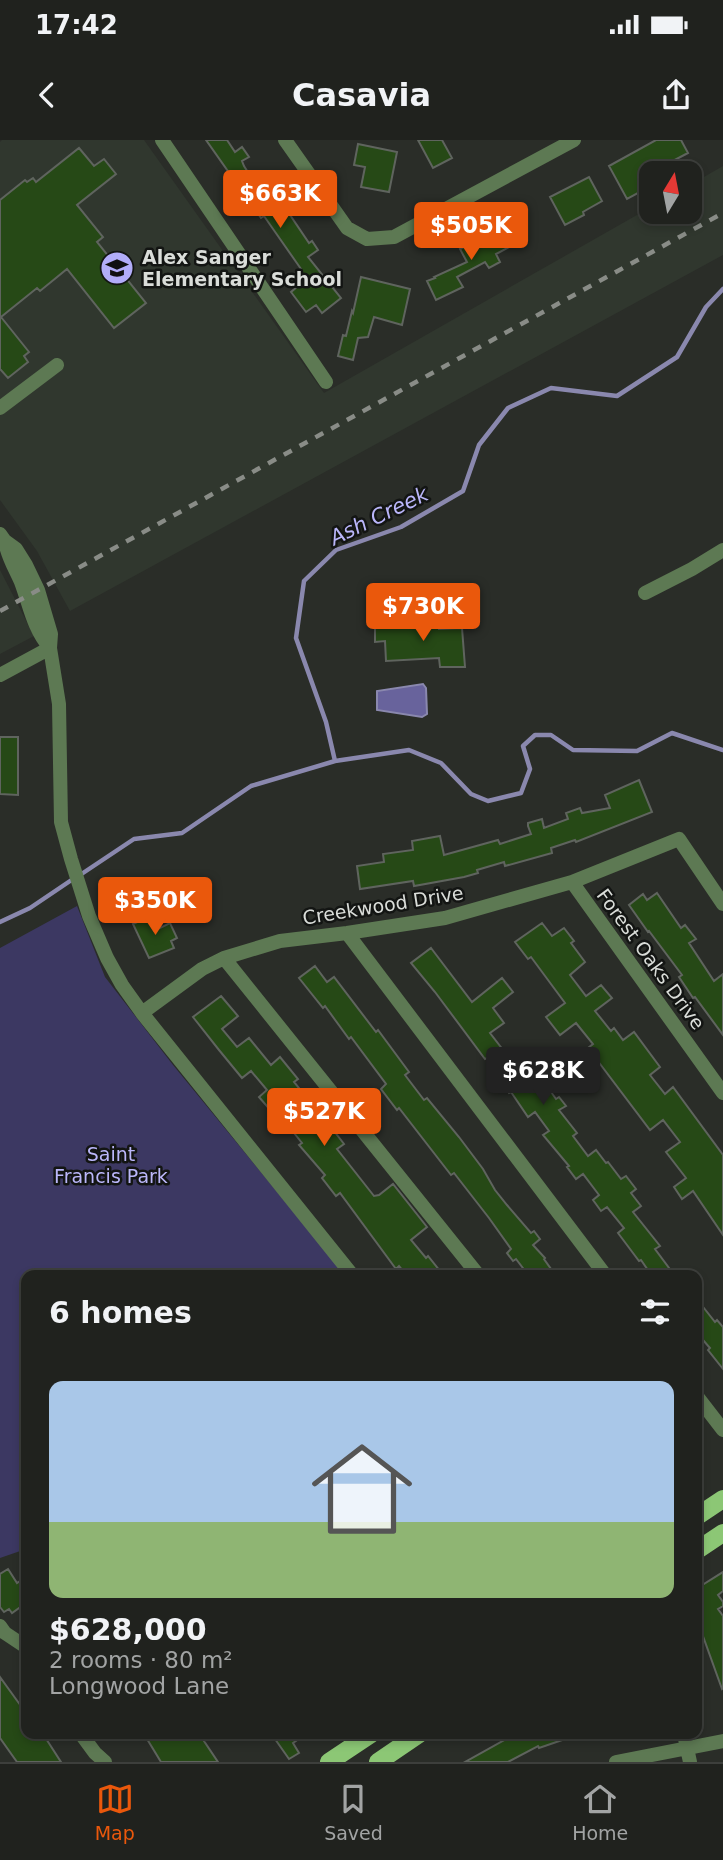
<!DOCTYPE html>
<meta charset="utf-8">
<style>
body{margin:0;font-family:"DejaVu Sans",sans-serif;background:#2d2f2b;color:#f1f3f6;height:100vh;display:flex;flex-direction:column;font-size:26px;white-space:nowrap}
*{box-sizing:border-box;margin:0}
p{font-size:23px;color:#a2a4a4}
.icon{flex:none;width:38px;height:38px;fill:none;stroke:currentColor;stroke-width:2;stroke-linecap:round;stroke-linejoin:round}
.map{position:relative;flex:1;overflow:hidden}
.side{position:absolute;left:21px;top:1130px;width:681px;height:469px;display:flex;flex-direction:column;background:#20221e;border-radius:14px;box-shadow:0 4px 10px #0003,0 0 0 2px #3d3f3c}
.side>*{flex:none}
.needle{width:46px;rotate:10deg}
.buttons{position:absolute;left:639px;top:21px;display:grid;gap:14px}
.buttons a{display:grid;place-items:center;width:63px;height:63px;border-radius:14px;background:#20221e;box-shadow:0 4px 10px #0003,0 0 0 2px #3d3f3c;font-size:35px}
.price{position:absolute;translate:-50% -60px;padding:0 16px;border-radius:7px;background:#ea580c;color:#fff;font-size:23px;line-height:46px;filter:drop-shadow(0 2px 4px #0008)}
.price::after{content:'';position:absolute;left:50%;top:42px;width:21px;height:16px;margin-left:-10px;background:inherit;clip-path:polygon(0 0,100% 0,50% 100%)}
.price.active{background:#222;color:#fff}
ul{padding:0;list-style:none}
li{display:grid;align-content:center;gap:14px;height:371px;padding:0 28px}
li span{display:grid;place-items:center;height:217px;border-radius:14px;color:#555}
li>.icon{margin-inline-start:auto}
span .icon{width:126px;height:126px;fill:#fffc;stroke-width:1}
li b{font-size:30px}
h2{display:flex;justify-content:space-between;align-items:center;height:84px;padding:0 28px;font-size:30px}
.status{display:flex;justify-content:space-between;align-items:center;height:49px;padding:0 35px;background:#20221e;direction:ltr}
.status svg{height:19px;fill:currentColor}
header{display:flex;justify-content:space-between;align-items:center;height:91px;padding:0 28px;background:#20221e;font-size:32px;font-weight:600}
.tab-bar{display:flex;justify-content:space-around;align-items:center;height:98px;border-top:2px solid #3d3f3c;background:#20221e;font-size:19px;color:#a2a4a4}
.tab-bar a{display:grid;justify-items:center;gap:4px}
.tab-bar .active{color:#ea580c}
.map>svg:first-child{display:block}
.built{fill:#30372e}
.green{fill:#3c3862}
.water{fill:#68639c;stroke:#8a88ae;stroke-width:2}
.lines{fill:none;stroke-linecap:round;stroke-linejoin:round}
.stream{stroke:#8a88ae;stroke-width:4.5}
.building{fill:#264916;stroke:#5f645e;stroke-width:2}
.minor{stroke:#5d7953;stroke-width:14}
.major{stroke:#8cc775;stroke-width:18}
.rail{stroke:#898c87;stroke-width:4.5;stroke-dasharray:9 9;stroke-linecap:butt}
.labels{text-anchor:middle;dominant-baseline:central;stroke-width:5;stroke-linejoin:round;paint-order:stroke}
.poi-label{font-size:19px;font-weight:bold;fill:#daddd9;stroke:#131513;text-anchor:start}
.street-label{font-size:19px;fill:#daddd9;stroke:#131513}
.park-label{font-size:19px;fill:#bbb7fa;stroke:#131513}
.water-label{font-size:21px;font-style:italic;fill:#bab6fa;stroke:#131513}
</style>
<div class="status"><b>17:42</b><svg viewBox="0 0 49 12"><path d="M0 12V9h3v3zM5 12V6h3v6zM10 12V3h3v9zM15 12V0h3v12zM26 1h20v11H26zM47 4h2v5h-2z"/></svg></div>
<header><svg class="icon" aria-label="back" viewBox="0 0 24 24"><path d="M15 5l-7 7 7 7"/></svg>Casavia<svg class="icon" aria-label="share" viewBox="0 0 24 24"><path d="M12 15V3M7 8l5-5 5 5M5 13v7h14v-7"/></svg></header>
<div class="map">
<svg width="723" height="1622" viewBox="0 0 723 1622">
<rect width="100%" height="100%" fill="#2a2d28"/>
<!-- built -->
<path class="built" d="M2,0H144L324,253L651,67V72H690V45L723,26V115L70,471L37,411L0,360V2Z
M0,430L34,496L0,514Z"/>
<!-- green -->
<path class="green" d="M77,766L105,837L173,925L346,1136H26V1409L0,1418V808Z"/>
<!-- water -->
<path class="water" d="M423,544L426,548L427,574L422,577L377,570V551Z"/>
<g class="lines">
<!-- stream -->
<path class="stream" d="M335,621L326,582L296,498L304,441L336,410L401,387L463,351L479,305L508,268L551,248L617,256L677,217L706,167L723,149
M80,735L134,699L182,693L251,646L335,621L409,610L441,623L471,654L488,661L521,653L530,629L523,606L535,595H551L573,610L637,611L672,593L723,610
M0,782L30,768L73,739"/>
</g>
<!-- building -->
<path class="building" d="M206,0H227L235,12L242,7L249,17L242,21L244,26L256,45L264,39L273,52L268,54L283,76L288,72L309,103L312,101L318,110L308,117L341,158L322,173L316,165L306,172L291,152L303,142L296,133L301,129L264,76L261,78Z
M418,0H442L452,18L433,28Z
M656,0H681L688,13L646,35L651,46L627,59L609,26Z
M358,4L397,12L389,52L361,47L365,27L354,25Z
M79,8L94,26L104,19L116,34L77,65L103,97L97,102L146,163L114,188L67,129L40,151L37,148L1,177L29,212L24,216L28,222L8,238L0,229V60L25,40L27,42L33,38L36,42Z
M589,37L602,61L588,69L583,72L584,75L565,85L550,57Z
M497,89L501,97L506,94L513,105L496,114L500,122L489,128L485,122L457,137L463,147L436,160L427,141L435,138L434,137L467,122L460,109Z
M361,137L410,149L402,185L374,177L368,197L358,198L353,220L338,216L343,195L346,196L352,171L353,173Z
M438,482L439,489L462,488L465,527H440L439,518L386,521L385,501L375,502V488L384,487V485Z
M0,597H18V655L0,654Z
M639,640L652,672L576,702L575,700L551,708L552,713L505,726L504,722L477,730L478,733L464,737L414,746L413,741L360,749L357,726L384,722L383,714L413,710L412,701L440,696L444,715L498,700L500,704L531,694L528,686V683L542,679L544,688L568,679L566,673L580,668L582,673L610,668L605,655Z
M657,753L681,788L685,785L696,799L689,803L714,841L723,834V895L695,857L693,858L679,837L682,835L649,791L648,792L629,765L643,754L647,760Z
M148,777L154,791L170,783L177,798L171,801L174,808L149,818L133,784Z
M542,783L552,796L564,788L574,801L571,803L585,822L570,835L586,856L601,845L612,858L595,871L611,891L614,888L623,900L634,892L660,927L650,935L665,954L673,947L723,1015V1095L693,1051L682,1059L674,1047L686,1038L666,1012L680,1002L663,980L650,990L588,908L593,904L576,883L560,895L546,877L565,863L531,817L528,819L515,802Z
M431,808L472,862L502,838L513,852L493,868L504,883L490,893L521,933L526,930L533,939L538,951L546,945L556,959L559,957L566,966L559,970L577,993L573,996L588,1016L596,1010L606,1023L608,1022L621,1039L626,1036L636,1049L631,1053L641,1066L633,1072L660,1106L655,1109L675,1136H652L641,1120L639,1121L618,1093L624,1088L607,1067L601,1071L593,1060L599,1055L583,1034L576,1039L567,1027L569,1026L543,995L549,991L535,972L528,977L511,952L509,953L502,943L505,941L487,918L485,919L435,852L411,823Z
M315,826L327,842L334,837L376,892L378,890L409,932L405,935L424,960L427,958L459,997L483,1029L495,1050L507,1065L531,1093L534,1091L540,1099L533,1105L545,1118L544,1119L556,1136H529L516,1119L513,1121L507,1113L511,1109L489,1078L454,1033L451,1035L399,968L397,970L381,949L386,944L351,897L349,899L325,866L323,868L299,838Z
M221,856L238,876L222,889L237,907L249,898L271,925L280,917L298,939L294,942L307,958L303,961L323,985L327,982L344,1004L337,1009L374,1056L379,1055L393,1044L427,1087L411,1100L426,1118L428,1116L444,1136H407L399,1126L396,1129L340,1053L336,1056L322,1038L325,1035L299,1005L302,1003L282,978L279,980L259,957L267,950L251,931L242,938L219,910L193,877Z
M696,1158L715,1182L717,1180L723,1187V1229L708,1210L710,1208L696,1192Z
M8,1429L17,1443L26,1437V1463L12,1473L9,1469L4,1472L0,1467V1434Z
M723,1432V1451L718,1455L723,1462V1466L718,1469L723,1476V1548L722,1549L700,1488L696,1490V1449Z
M0,1537L26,1573V1594H43L61,1622H17L0,1598Z
M144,1594H216L204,1601L218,1622H161Z
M282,1594H306L293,1603L299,1613L289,1619L275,1599Z
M515,1594H574V1596L539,1608L538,1606L508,1622H465Z"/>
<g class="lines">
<!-- minor -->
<path class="minor" d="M162,0L326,242
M285,0L347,88L367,99L394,97L574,0
M0,268L57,225
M0,394L5,401L16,409L26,425L38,450L51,494L50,508L59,564L61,682L71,719L89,776L107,818L122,845L142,873L353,1136
M5,401C7,416 15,428 21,442C30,466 33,488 50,508
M645,453L692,429L723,410
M0,535L50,508
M572,742L723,953
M347,793L606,1136
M224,818L479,1136
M142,873L202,829L224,818L280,801L347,793L445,778L572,742L679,699L723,764
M696,1255L723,1290
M0,1486L5,1493L26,1507
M81,1594L95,1613L105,1622
M684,1594L690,1622
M616,1622L723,1601"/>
<!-- major -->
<path class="major" d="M696,1377L723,1359
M696,1411L723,1393
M329,1622L371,1594
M378,1622L419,1594"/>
<!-- rail -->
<path class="rail" d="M0,471L723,73"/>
</g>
<!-- icons -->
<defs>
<symbol id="school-disc" viewBox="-11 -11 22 22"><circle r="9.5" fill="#b2adf9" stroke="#131513"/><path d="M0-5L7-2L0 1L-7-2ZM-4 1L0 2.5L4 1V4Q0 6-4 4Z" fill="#111"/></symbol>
</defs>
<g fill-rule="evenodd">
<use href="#school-disc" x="98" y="109" width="38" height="38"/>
</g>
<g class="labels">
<!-- poi labels -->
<g class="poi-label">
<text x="142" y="117">Alex Sanger<tspan x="142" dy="22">Elementary School</tspan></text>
</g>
<!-- street labels -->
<g class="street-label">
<text transform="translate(383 765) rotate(-9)">Creekwood Drive</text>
<text transform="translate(651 819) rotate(54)">Forest Oaks Drive</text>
</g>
<!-- park labels -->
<g class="park-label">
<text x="111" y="1014">Saint<tspan x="111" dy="22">Francis Park</tspan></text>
</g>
<!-- water labels -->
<g class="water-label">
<text transform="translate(379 376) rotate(-26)">Ash Creek</text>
</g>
</g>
</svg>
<div class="buttons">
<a><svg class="needle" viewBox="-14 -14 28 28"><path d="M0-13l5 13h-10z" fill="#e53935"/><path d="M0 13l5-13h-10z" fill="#a2a4a4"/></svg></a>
</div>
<b class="price" style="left:280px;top:90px">$663K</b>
<b class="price" style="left:471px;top:122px">$505K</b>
<b class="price" style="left:423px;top:503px">$730K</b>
<b class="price" style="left:155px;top:797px">$350K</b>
<b class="price active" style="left:543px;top:967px">$628K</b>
<b class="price" style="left:324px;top:1008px">$527K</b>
<section class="side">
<h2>6 homes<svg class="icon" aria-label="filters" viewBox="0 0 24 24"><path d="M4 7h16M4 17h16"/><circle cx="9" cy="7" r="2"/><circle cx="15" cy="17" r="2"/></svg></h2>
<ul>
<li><span style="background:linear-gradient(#a9c7e8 65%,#8fb573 0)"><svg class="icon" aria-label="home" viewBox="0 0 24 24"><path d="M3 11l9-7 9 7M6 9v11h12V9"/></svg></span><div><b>$628,000</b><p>2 rooms · 80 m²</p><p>Longwood Lane</p></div></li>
</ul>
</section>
</div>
<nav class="tab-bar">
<a class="active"><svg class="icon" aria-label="map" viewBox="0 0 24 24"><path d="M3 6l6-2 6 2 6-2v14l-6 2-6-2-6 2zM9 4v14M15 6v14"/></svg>Map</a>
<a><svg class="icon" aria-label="saved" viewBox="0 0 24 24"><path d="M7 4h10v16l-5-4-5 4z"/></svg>Saved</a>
<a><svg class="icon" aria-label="home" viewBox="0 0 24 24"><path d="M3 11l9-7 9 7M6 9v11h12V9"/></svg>Home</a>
</nav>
